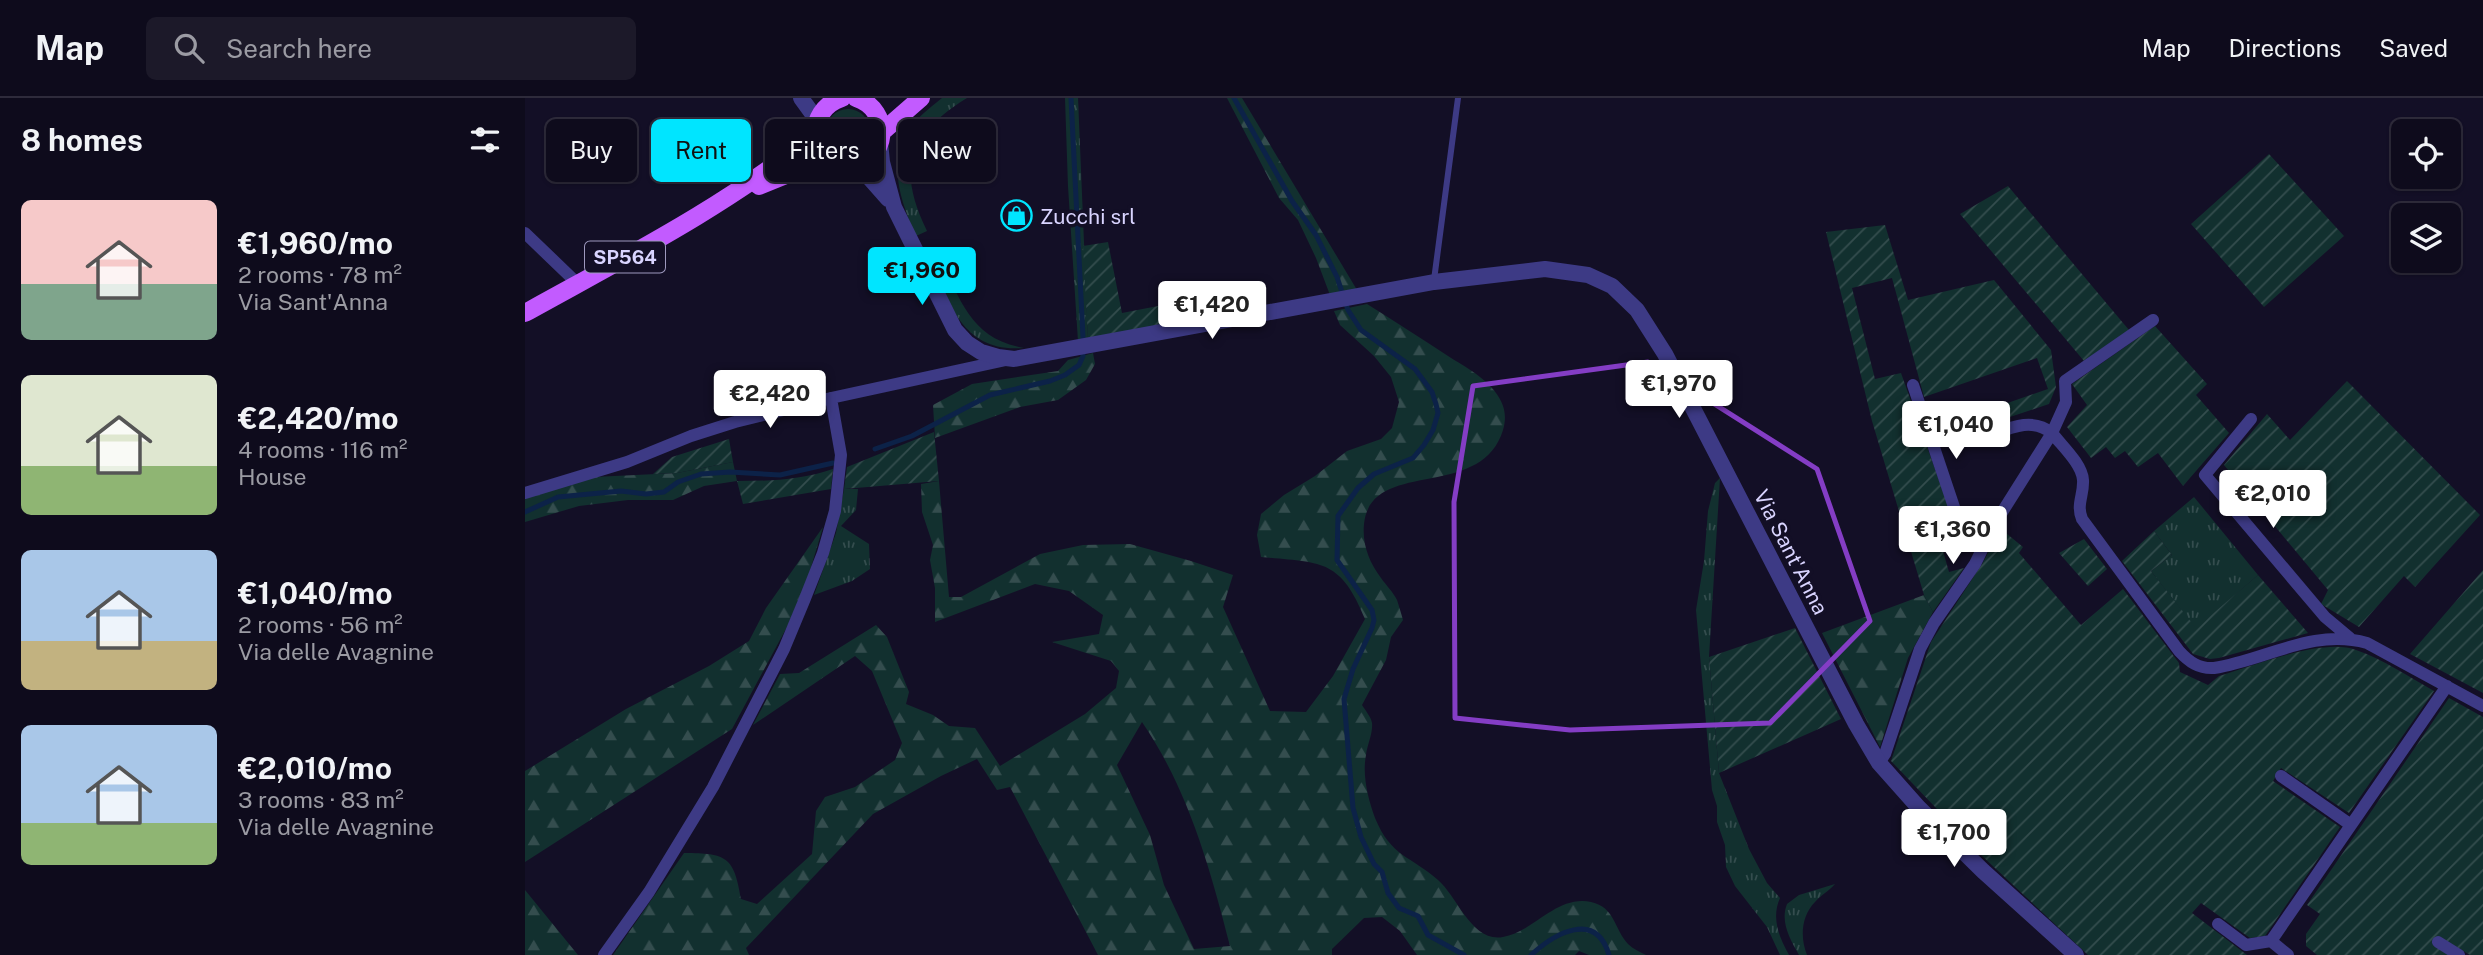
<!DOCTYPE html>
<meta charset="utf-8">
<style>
body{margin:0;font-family:"Public Sans",sans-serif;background:#1c1929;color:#f1f3f6;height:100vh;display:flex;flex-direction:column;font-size:26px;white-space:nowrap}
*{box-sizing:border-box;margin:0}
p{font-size:23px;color:#9b9ba3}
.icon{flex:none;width:38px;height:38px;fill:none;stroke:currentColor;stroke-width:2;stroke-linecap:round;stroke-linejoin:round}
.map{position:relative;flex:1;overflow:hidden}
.drawer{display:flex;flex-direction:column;background:#0e0b1c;width:525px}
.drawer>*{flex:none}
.banner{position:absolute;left:21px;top:21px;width:665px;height:63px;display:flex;gap:14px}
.fabs{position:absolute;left:1866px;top:21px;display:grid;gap:14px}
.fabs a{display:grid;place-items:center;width:70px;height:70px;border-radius:10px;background:#0e0b1c;box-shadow:0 2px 5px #0004,0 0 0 2px #2e2b3b;font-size:35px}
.price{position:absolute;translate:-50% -60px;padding:0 16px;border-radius:7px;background:#fff;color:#222;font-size:23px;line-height:46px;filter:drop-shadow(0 2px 4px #0008)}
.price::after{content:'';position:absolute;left:50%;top:42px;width:21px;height:16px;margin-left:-10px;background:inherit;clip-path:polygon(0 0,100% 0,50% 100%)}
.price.selected{background:#00e5ff;color:#111}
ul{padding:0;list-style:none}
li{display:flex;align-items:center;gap:21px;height:175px;padding:0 21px}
li span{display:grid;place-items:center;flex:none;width:196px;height:140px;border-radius:10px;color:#555}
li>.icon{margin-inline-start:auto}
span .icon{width:84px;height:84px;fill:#fffc;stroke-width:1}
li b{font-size:30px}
h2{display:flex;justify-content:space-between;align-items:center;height:84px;padding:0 21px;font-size:30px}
.chip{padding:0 24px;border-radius:10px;background:#0e0b1c;box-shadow:0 2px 5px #0004,0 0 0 2px #2e2b3b;font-size:24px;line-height:63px}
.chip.selected{background:#00e5ff;color:#111}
header{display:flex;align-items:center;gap:42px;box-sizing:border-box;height:98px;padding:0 35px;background:#0e0b1c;border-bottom:2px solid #2e2b3b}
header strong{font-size:33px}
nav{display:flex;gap:38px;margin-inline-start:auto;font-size:24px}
.search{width:490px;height:63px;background:#1c1929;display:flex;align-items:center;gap:18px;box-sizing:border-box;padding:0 24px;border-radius:10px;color:#9b9ba3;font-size:26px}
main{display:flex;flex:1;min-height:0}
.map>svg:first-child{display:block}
.grass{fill:url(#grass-tufts)}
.forest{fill:url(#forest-firs);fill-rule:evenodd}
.garden{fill:url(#garden-furrows)}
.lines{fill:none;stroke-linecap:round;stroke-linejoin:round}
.stream{stroke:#0c2248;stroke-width:5}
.service{stroke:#3d3a85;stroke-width:6}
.minor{stroke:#3d3a85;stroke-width:12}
.tertiary{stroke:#3d3a85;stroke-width:16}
.primary{stroke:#c25bff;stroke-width:18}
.marked{fill:none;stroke:#843dc5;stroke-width:5;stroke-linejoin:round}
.labels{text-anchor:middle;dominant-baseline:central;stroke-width:7;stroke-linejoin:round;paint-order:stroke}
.shield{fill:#130f26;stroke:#9e99be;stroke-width:2}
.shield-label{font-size:19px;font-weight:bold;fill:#d9d4ff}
.poi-label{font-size:21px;fill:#d9d4ff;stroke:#130f26;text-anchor:start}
.street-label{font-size:21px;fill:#d9d4ff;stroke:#130f26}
</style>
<header>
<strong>Map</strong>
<div class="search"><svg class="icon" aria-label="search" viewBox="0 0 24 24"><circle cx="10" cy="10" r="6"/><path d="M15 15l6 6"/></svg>Search here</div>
<nav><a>Map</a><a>Directions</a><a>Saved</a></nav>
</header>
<main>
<section class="drawer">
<h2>8 homes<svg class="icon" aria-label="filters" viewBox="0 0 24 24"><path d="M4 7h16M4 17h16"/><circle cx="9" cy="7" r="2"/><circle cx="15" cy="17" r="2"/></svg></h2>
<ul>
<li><span style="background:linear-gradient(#f6c9c9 60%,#7fa58c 0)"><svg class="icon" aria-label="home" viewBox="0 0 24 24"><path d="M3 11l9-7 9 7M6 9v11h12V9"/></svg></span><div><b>€1,960/mo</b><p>2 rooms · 78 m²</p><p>Via Sant'Anna</p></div></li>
<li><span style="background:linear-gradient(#dfe7d0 65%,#8fb573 0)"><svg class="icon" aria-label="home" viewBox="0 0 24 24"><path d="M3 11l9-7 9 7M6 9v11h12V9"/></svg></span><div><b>€2,420/mo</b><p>4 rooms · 116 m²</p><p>House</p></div></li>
<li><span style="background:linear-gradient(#a9c7e8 65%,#c2b280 0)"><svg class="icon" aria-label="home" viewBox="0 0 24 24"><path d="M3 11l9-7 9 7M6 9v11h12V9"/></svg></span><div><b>€1,040/mo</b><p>2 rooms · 56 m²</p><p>Via delle Avagnine</p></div></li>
<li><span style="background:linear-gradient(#a9c7e8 70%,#8fb573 0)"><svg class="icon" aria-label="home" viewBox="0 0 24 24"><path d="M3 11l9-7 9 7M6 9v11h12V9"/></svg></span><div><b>€2,010/mo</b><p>3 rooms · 83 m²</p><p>Via delle Avagnine</p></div></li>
</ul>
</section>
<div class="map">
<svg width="1958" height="857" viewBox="0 0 1958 857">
<defs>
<pattern id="grass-tufts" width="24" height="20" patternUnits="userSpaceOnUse" patternTransform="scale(1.75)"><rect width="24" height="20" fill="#12302f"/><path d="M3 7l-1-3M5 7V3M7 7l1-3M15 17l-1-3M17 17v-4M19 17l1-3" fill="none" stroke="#344d4e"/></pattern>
<pattern id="forest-firs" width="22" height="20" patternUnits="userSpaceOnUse" patternTransform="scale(1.75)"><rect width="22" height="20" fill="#12302f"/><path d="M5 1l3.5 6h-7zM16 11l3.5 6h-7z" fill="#344d4e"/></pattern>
<pattern id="garden-furrows" width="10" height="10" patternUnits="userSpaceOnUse" patternTransform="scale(1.75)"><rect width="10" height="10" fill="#12302f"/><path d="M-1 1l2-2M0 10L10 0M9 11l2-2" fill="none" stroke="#344d4e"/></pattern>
</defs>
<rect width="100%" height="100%" fill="#130f26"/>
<!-- grass -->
<path class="grass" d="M417,0H442C384,36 371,70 402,133L391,138C377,107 362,66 382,34C391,20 405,10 417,0Z
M540,0H553L563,241L553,243L543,88Z
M301 33a22 22 0 1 1 44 0a22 22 0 1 1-44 0Z
M415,160C436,203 446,241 499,250C440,255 426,209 405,165Z
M1195,380L1184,559L1194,675L1224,751L1242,785L1255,800C1246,820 1254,839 1264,857H1255L1242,829L1210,788L1201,769L1200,747L1192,724V708L1187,692L1171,512L1179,463L1183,413L1190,385Z
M319,391H333L331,412L316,428L344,446L345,471L327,483L289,497L311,435Z
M1669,399L1733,477L1671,531L1626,473L1647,457L1629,433Z
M1310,786C1304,793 1296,797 1290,804C1276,818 1275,840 1282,857H1274C1265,841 1255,824 1262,806L1274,797Z"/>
<!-- forest -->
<path class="forest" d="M702,0H717L832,192L805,197L791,160L773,122L754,100Z
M842,206C869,223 896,240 923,258C937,267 954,276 966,289C978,302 983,315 978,332C956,404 846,359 839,426C837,446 844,464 856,480C861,487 868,494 872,502C874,508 876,515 878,522L866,539L861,562L837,607C840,612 846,619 847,625C848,636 842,647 841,657C837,677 843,701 850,720C866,759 886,758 913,782C932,798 947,845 978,839C1009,834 1031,797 1066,804C1090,809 1089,831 1103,846C1108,851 1115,854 1121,857H1064L1054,853L1050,857H892L875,833L857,819L839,820L807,851V857H573L485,689L472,692L452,661L416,678L348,716L221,850L224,857H88L159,755C202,755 209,759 216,801L232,806L287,756L291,713L300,699L330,689L370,662L377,645L347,573L330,558L228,627L255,576L274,575L351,527L362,539L384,594L381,606L408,617L424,628L450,630L475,668L560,616L591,590L594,573L586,563L527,544L574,536L578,517L544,493L510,486L410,524V490L405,462L408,447L397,414L396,386L414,383L424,499H436L515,456L558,447L605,446L666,463L708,477L698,509L745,613L781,614L808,578L840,521C815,460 796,465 736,459L732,437L736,416L759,397L790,378L822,353L856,341L867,330L874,304L866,279L849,258L815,227L809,213ZM617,624C663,691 685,770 705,848L669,851L639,787L625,737L592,667Z
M568,255L570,266L561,282L533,302L495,309L410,340L408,307L447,286L533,273L543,262Z
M208,364L212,383L179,388L148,402H103L54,408L0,424V400L69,379L152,375Z
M298,429L284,476L263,527L207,631L0,764V673L101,611L184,568L224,543L241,510Z
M1399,497L1408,514L1383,560L1355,649L1297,535Z
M0,792L53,857H0Z"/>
<!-- garden -->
<path class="garden" d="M1744,56L1819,138L1739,209L1666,126Z
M1483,88L1604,232L1559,263L1435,116Z
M1360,127L1383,202L1469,182L1526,252L1531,289L1524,306L1476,322L1471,309L1523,291L1512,260L1399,299L1367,180L1327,190L1350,281L1376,275L1427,419L1406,425L1412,447L1416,446L1424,474L1439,470L1408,514L1399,497L1347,323L1301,134Z
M583,144L597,215L633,208L639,227L563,241L558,148Z
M1630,228L1682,286L1671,297L1704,335L1658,388L1633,355L1613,369L1600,353L1590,360L1581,349L1566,360L1542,329L1562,307L1547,286Z
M1822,283L1955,417L1890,489L1879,478L1834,529L1796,506L1803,492L1699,367L1742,316L1765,342Z
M409,334L414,383L319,391L322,369Z
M204,341L208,364L152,375L128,376L147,359Z
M308,371L306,391L218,406L212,383C246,383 276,382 308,371Z
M1476,431L1498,449L1494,455L1556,527L1598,491L1654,565L1655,574L1683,587L1694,578C1728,568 1799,539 1831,552C1858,561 1884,579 1909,593L1824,715L1756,670L1748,683L1815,729L1740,838L1725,840L1676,805L1667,815L1722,857H1563L1455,756L1366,663L1406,544L1457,466Z
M1629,433L1647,457L1626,473L1671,530L1733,477L1783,535L1694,560L1685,561L1668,556L1597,463Z
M1559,441L1582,471L1563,488L1534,455Z
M1958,472V595L1885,556Z
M1270,530L1316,621L1194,675L1184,559Z
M1924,600L1958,619V857H1945L1915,839L1924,857H1792L1781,848V836L1795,816L1782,807Z"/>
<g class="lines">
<!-- stream -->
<path class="stream" d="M709,0L767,103L791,137L812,179L823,212L836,232L890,271L907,294L911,306L913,315L908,332L899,347L888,360L849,376L833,390L813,418L812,462L847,512L849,522L847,530L828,571L819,601L828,710L836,739L849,766L857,774L863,795L874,810L893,818L903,837L939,857
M350,351L387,338L465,297L525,283L540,277L554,267L558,258V239L546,0
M0,414L33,399L96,393L121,396L139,394L153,384L176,376L205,374L255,377L308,365
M1006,857C1030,835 1071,812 1084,857"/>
<!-- service -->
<path class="service" d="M909,182L933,0"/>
<!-- minor -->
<path class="minor" d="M0,135L53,186
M1388,287L1432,418L1459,448
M1726,321L1680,377L1800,519L1825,540
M1456,341C1480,333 1504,317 1527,335C1537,348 1557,366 1558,382C1559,397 1551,406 1557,421L1654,553C1664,564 1674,571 1689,570C1741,562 1787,530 1842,545L1958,608
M0,395L102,364L166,338L210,324L306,300L481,262
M1354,665L1360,656L1395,551L1409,525L1450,466L1469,427L1527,335L1541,304L1540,283L1628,222
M1756,678L1826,727
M1693,826L1721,847L1746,843L1922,588
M1746,843L1763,857
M1913,844L1934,857
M79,857L124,794L188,689L259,551L279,503L298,455L310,413L316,357L306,300"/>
<!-- tertiary -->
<path class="tertiary" d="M276,0L292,22
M355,44L357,64L369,109L430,232L442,245L456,254L473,259L489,261L909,184L1020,171L1063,177L1087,188L1112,212L1140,256L1331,626L1354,665L1394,710L1458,773L1551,857
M327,66L340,75L363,101"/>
<!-- primary -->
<path class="primary" d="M317,0C279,12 283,66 324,66C364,65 368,12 331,0
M357,34L396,0
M234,88L266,75L310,63
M0,215C99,160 202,108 290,36"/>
</g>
<!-- marked area -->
<path class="marked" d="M1123,264L1292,371L1345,523L1245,625L1045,632L930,620L929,404L948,288Z"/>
<!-- icons -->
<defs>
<symbol id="shop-ring" viewBox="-11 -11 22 22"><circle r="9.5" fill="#130f26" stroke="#00e5ff" stroke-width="1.5"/><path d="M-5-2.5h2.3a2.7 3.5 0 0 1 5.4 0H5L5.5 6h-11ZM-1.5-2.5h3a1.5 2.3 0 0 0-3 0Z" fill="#00e5ff"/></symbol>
</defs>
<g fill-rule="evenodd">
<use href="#shop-ring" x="474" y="100" width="35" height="35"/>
</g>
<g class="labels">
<!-- shield labels -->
<rect class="shield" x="60" y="143.5" width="80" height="31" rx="5"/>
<g class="shield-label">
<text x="100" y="159">SP564</text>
</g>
<!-- poi labels -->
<g class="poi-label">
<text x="515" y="118">Zucchi srl</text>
</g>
<!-- street labels -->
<g class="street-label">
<text transform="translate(1266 454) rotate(63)">Via Sant'Anna</text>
</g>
</g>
</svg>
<div class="fabs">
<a><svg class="icon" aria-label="locate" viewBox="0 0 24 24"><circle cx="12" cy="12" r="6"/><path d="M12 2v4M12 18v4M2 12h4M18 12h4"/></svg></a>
<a><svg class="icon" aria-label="layers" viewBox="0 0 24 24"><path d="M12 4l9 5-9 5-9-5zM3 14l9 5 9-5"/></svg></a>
</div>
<b class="price selected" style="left:397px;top:209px">€1,960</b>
<b class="price" style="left:687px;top:243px">€1,420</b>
<b class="price" style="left:1154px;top:322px">€1,970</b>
<b class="price" style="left:245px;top:332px">€2,420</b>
<b class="price" style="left:1431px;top:363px">€1,040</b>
<b class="price" style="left:1748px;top:432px">€2,010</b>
<b class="price" style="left:1428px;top:468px">€1,360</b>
<b class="price" style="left:1429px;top:771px">€1,700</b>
<div class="banner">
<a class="chip">Buy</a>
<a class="chip selected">Rent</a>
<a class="chip">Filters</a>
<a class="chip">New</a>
</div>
</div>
</main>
